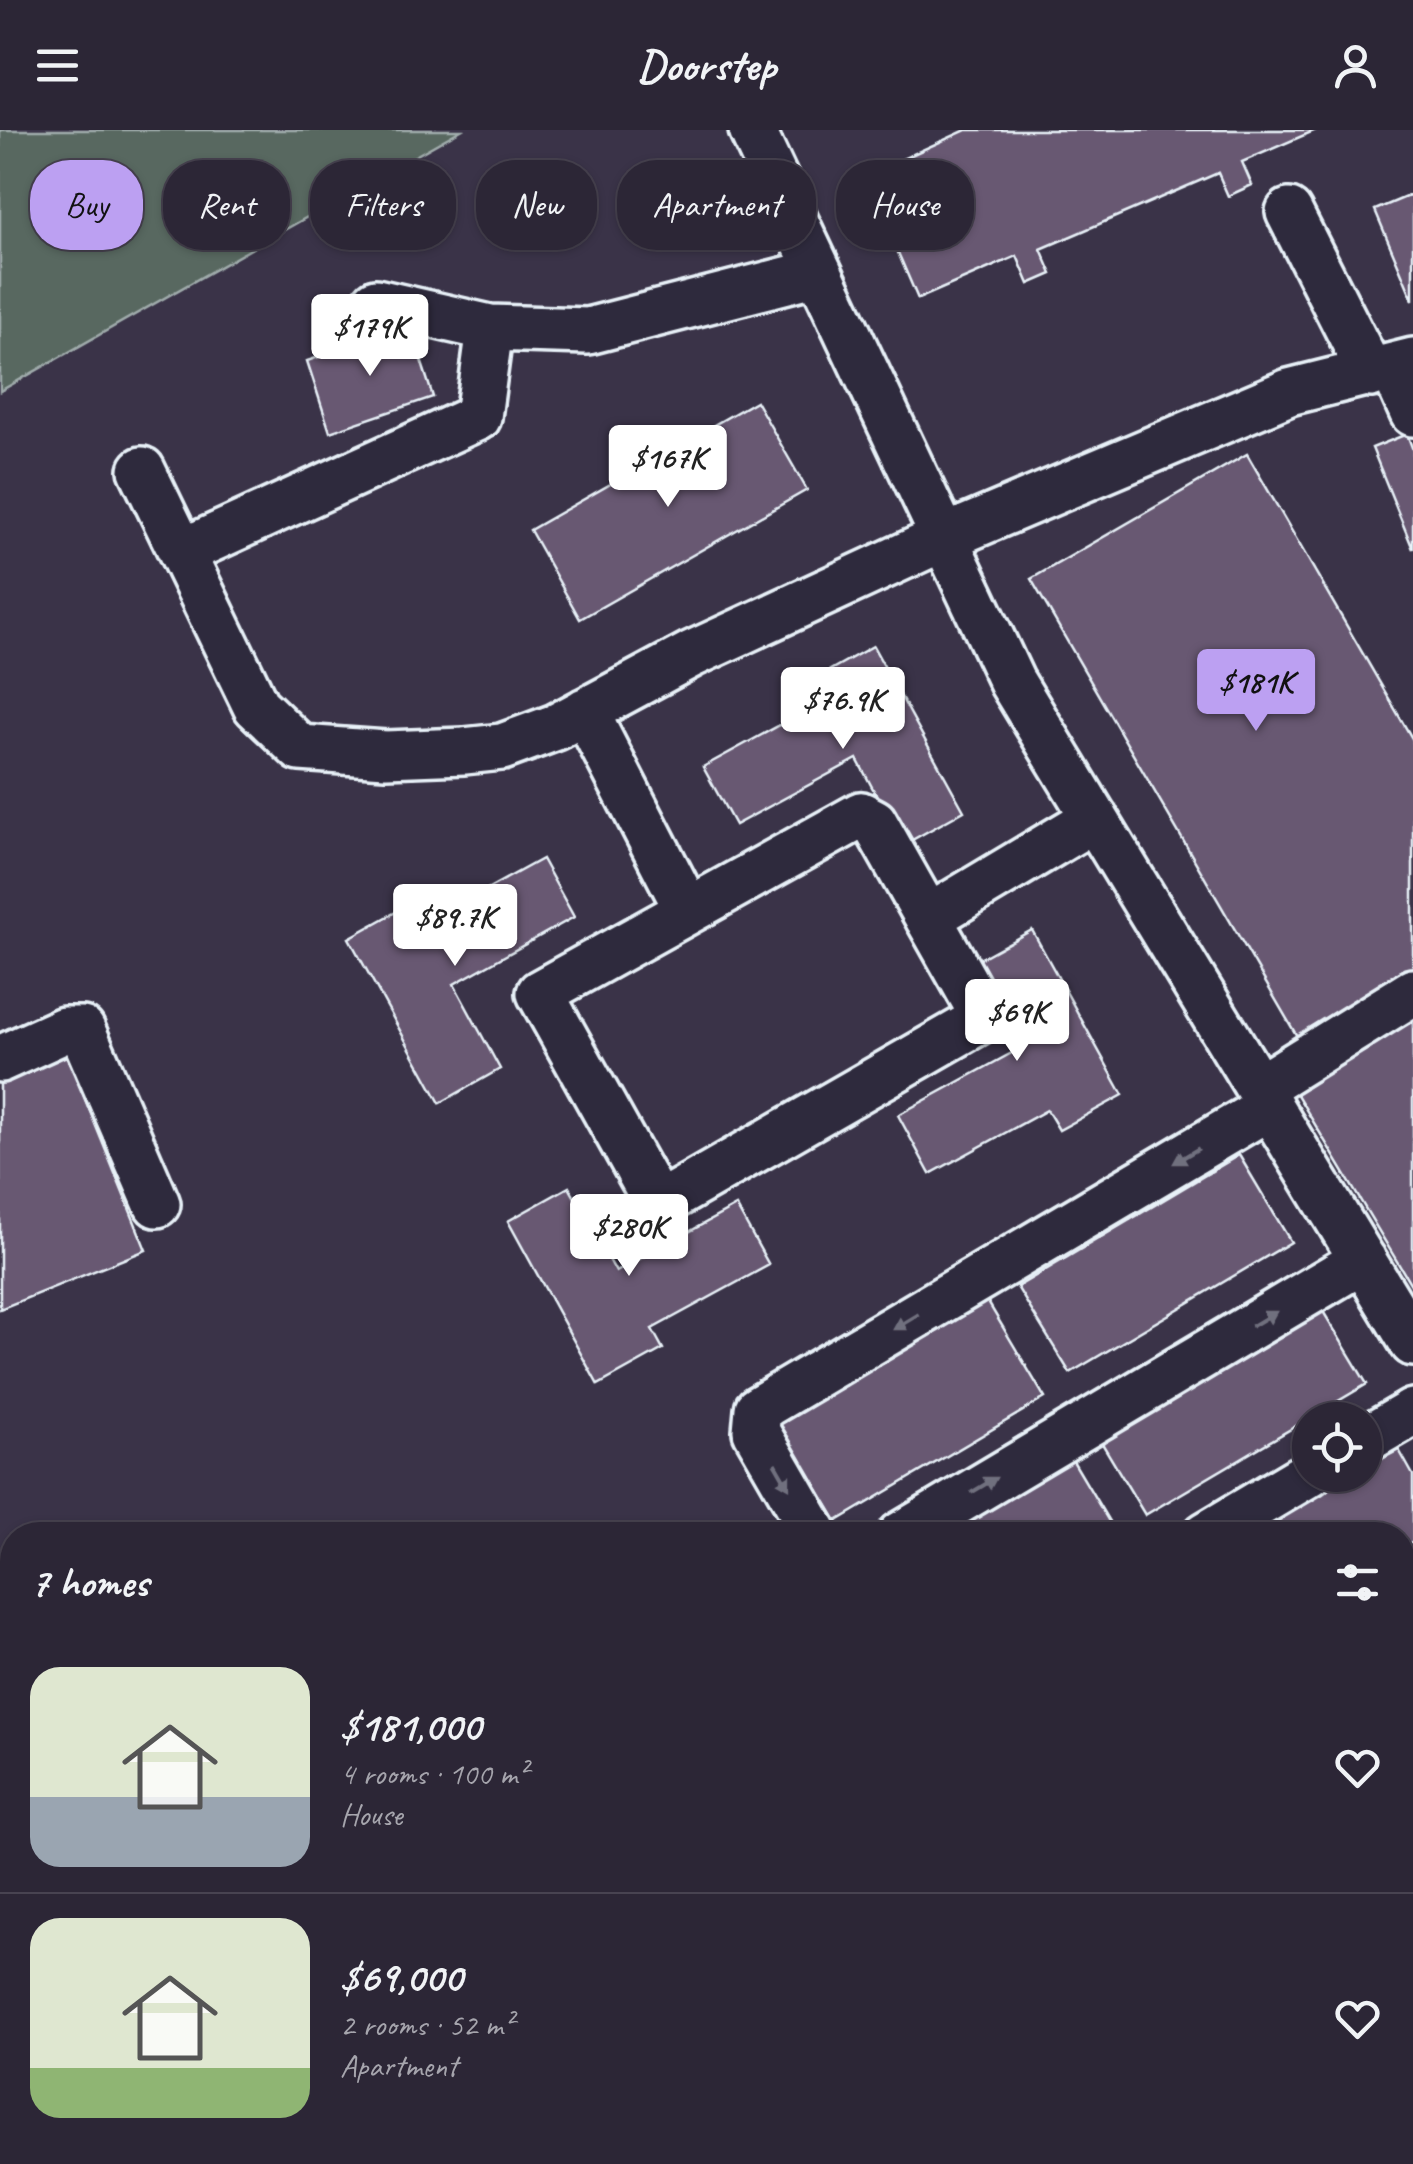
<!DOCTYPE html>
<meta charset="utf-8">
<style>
body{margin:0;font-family:Caveat,sans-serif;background:#342e3e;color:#f1f3f6;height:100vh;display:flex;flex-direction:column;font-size:38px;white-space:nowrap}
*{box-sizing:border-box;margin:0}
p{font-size:32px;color:#a6a5ad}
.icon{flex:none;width:55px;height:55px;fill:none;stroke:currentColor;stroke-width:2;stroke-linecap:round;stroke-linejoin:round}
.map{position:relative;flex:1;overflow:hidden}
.drawer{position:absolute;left:0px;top:1392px;width:1415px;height:642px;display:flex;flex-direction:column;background:#2c2636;border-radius:40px 40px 0 0;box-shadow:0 2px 8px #0004,0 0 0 2px #484351}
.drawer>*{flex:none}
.banner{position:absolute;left:30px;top:30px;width:1355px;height:90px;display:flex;gap:20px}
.buttons{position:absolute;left:1292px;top:1272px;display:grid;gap:20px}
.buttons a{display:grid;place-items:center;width:90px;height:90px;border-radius:50%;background:#2c2636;box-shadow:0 2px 8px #0004,0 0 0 2px #484351;font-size:50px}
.price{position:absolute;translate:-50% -85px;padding:0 22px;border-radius:10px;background:#fff;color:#222;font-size:32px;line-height:65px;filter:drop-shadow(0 2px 5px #0008)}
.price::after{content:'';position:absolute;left:50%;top:60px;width:30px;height:22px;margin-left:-15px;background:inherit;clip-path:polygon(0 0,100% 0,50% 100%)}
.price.selected{background:#bca0f2;color:#111}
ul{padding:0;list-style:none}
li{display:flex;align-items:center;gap:30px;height:250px;padding:0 30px}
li+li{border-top:2px solid #484351}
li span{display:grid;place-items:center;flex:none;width:280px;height:200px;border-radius:30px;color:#555}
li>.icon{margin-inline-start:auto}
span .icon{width:120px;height:120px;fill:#fffc;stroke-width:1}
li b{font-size:42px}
h2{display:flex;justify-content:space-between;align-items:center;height:120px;padding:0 30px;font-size:42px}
.chip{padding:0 35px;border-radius:40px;background:#2c2636;box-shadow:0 2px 8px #0004,0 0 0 2px #484351;font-size:35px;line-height:90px}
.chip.selected{background:#bca0f2;color:#111}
header{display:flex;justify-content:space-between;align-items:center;height:130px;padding:0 30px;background:#2c2636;font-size:45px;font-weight:800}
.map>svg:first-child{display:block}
.green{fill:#596860;stroke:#a0acac;stroke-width:2.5}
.building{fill:#685872;stroke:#e8f1f8;stroke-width:2.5}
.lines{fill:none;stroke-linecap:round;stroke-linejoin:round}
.minor-casing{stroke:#e8f1f8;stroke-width:52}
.major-casing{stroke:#e8f1f8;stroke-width:62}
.path{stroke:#e8f1f8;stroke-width:6;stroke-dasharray:10 8;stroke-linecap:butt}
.minor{stroke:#2f2a3d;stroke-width:45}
.major{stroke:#2f2a3d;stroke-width:55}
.oneway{fill:#70707e}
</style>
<header><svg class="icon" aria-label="menu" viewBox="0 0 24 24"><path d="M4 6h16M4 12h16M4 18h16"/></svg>Doorstep<svg class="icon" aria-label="person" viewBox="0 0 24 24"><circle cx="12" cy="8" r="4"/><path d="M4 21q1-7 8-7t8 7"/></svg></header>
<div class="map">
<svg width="1413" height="2034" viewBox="0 0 1413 2034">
<rect width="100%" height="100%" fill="#3a3348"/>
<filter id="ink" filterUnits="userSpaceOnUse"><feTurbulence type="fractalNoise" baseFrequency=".01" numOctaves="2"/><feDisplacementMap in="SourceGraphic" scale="20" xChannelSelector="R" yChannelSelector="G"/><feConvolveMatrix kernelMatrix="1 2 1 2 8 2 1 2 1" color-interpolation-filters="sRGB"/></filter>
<g filter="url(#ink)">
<!-- green -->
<path class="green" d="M0,0H461L0,261Z"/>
<!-- building -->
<path class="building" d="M966,0H1316L1242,32L1252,55L1228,66L1218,43L1041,119L1052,144L1029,154L1017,126L918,169L865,46Z
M1413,64V170L1375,80Z
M410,196L433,267L330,302L307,231Z
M756,271L807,360L580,489L530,400Z
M1407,304L1413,320V419L1372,318Z
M1247,324L1413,610V842L1298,908L1031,449Z
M873,516L964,681L903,715L857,629L735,695L703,637L820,573L809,552Z
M542,729L574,787L454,854L500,939L440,973L349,808L414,772L425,793Z
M1032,800L1123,965L1059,1000L1047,980L930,1044L898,985L1019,919L972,833Z
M1413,880V1158L1290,953Z
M66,922L146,1120L0,1179V949Z
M1239,1025L1291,1112L1070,1243L1017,1157Z
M569,1057L616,1142L736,1076L769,1135L652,1199L663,1219L598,1255L508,1091Z
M982,1162L1045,1268L837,1391L774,1286Z
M1318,1173L1367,1254L1145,1385L1097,1305Z
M1399,1320L1413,1345V1412L1402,1418V1405H1245L1353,1345H1365V1338Z
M1069,1324L1117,1405H932Z"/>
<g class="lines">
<defs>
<path id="minor" d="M752,0L1012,552L1413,1213
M1289,82L1371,244
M376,172L490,198L588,201L818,142
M1393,238L1413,283
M142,340L256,576L300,618L386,624L464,621L502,617L556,597L692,524L941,409L1289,262L1413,231
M182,422L478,287L490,198
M585,581L688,781
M861,685L874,692L979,878V891L658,1075L540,863Z
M928,788L1095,688
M0,929L64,900H82L157,1074
M1259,958L1413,862
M1365,1310L1413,1282
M816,1405L756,1301L758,1279L1270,976
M901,1405L1363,1130
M1206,1405L1310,1343
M1402,1461L1413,1455
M0,1550L12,1579
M1402,1627L1413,1620
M0,1854L12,1849
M0,1997L8,1994
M102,2022L107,2034
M262,2022L266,2034
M303,2034L330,2022
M500,2034L527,2022"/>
<path id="major" d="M1402,1935L1413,1930
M1173,2034L1206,2022
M1373,2034L1398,2022"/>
</defs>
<!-- minor casing -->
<use href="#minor" class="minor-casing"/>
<!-- major casing -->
<use href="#major" class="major-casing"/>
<!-- path -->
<path class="path" d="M1064,2034L1107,2022"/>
<!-- minor -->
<use href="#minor" class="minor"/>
<!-- major -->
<use href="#major" class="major"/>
</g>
<!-- one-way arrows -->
<defs><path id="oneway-solid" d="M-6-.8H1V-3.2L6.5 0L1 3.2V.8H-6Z" transform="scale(2.5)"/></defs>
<g class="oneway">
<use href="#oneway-solid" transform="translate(1186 1026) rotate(149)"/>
<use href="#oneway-solid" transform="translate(1264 1189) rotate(-31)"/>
<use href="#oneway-solid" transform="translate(906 1192) rotate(149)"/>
<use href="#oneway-solid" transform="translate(782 1346) rotate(60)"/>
<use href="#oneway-solid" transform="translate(984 1355) rotate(-31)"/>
</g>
</g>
</svg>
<div class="buttons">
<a><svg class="icon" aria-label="locate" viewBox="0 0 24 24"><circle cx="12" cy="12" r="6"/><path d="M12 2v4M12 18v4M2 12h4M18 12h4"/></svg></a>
</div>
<b class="price" style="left:370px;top:249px">$179K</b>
<b class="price" style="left:668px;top:380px">$167K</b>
<b class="price selected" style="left:1256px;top:604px">$181K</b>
<b class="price" style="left:843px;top:622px">$76.9K</b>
<b class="price" style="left:455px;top:839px">$89.7K</b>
<b class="price" style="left:1017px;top:934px">$69K</b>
<b class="price" style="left:629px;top:1149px">$280K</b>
<div class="banner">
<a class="chip selected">Buy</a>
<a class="chip">Rent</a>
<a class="chip">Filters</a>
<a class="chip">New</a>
<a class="chip">Apartment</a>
<a class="chip">House</a>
</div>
<section class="drawer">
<h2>7 homes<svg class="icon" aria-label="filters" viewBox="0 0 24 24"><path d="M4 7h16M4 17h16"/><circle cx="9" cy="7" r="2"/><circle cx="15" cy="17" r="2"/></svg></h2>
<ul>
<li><span style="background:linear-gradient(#dfe7d0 65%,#9aa5b1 0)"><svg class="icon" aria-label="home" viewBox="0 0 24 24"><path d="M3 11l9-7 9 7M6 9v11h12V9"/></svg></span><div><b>$181,000</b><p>4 rooms · 100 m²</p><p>House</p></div><svg class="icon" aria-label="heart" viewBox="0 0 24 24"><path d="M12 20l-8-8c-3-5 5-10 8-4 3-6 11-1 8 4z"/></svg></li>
<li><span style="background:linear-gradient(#dfe7d0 75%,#8fb573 0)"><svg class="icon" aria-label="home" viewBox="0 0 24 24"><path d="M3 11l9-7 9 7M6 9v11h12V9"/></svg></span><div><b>$69,000</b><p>2 rooms · 52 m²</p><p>Apartment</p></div><svg class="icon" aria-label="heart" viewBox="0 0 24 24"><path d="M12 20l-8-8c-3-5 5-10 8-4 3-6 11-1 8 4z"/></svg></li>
</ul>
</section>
</div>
